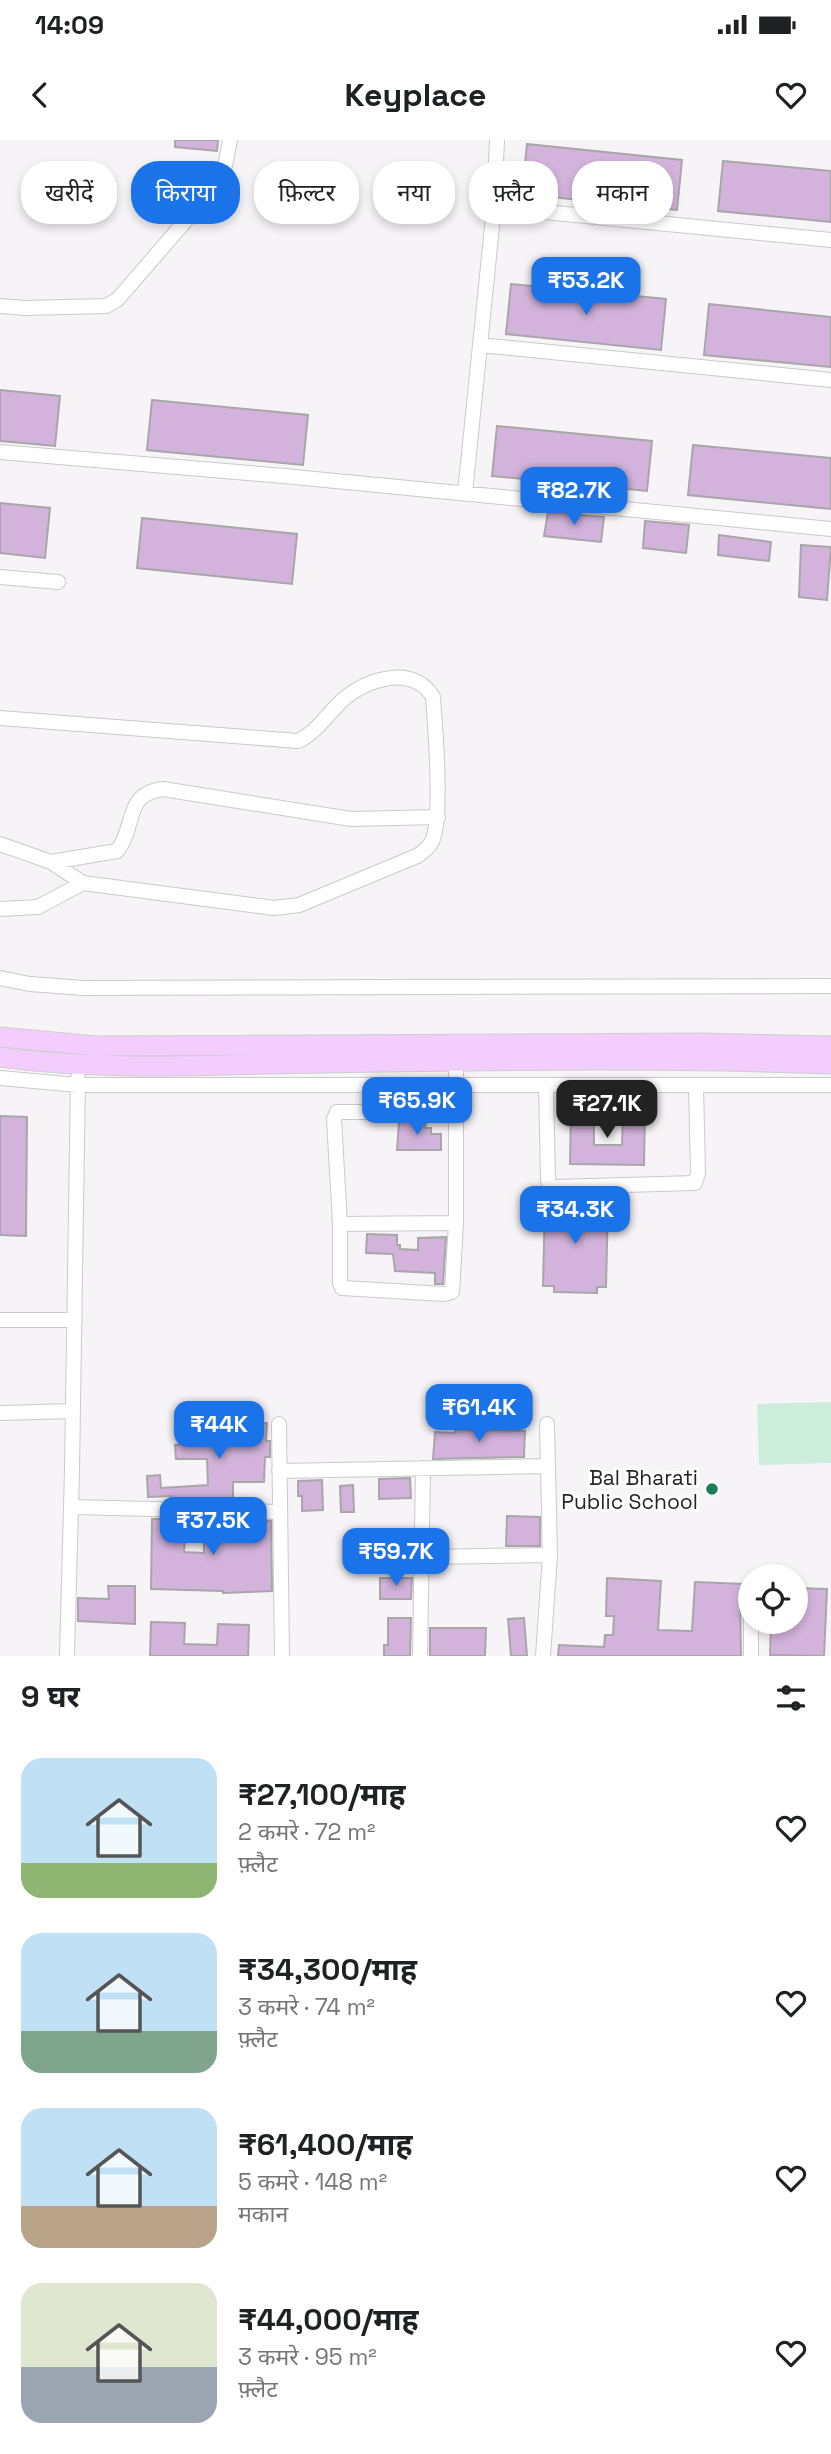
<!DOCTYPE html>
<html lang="hi">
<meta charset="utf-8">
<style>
body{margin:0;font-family:"Space Grotesk","Noto Sans Devanagari",sans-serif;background:#f6f6f6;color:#202124;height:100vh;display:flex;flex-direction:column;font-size:26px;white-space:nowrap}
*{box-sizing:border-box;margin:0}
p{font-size:23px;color:#757577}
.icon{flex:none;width:38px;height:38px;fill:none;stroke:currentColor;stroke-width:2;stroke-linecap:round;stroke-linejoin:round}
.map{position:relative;height:1516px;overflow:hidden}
.sheet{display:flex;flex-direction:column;background:#fff;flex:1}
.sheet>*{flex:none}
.hud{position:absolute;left:21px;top:21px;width:789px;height:63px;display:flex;gap:14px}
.fabs{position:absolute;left:738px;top:1424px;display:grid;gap:14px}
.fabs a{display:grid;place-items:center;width:70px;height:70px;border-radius:50%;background:#fff;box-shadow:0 4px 10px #0003;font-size:35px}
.price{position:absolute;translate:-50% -60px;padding:0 16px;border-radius:14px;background:#1a73e8;color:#fff;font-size:23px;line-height:46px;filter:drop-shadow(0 2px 4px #0008)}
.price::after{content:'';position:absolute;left:50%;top:42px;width:21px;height:16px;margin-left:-10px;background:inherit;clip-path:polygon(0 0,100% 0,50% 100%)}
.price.active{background:#222;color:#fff}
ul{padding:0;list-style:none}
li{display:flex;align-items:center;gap:21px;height:175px;padding:0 21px}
li span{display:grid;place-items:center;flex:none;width:196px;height:140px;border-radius:21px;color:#555}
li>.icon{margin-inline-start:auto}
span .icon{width:84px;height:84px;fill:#fffc;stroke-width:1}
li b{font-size:30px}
h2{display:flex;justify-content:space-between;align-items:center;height:84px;padding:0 21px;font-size:30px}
.chip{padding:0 24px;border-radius:28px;background:#fff;box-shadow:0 4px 10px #0003;font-size:24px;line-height:63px}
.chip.active{background:#1a73e8;color:#fff}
.status{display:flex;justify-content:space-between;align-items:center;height:49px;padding:0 35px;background:#fff;direction:ltr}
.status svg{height:19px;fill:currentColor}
header{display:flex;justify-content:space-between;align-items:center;height:91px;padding:0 21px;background:#fff;font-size:32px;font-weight:700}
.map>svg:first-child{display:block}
.green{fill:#cdeddc}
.building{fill:#d3b3dc;stroke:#a8a6a9;stroke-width:2}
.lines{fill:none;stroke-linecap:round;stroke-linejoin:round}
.minor-casing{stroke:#ccc9cc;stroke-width:16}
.major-casing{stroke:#cfcfcf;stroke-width:21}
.minor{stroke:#fff;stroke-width:14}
.major{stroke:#f2cdfe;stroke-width:19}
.poi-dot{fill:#1a7e57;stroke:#fff;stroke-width:2.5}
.labels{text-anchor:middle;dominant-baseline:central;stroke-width:6;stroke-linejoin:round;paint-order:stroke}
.poi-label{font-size:21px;fill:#252425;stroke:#fff;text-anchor:end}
</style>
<div class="status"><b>14:09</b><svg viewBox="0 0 49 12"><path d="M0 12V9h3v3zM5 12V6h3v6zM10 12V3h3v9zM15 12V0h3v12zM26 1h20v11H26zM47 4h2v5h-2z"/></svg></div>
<header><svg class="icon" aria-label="back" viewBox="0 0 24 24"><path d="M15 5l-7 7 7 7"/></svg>Keyplace<svg class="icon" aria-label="heart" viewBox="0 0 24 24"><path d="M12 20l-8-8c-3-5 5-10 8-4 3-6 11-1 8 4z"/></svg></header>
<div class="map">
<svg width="831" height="1516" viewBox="0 0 831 1516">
<rect width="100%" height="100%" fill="#f6f4f7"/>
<!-- green -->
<path class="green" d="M831,1262V1323L759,1325L757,1264Z"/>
<!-- building -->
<path class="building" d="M175,0H218L217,11L175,7Z
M527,4L682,20L677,70L522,54Z
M723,21L831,31V82L718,71Z
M511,144L666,159L661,210L506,194Z
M709,164L831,177V227L704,215Z
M0,250L60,256L55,306L0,301Z
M152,260L308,275L303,325L147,310Z
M497,286L652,301L647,351L492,336Z
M693,305L831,318V369L688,355Z
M0,363L50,368L45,418L0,413Z
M548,372L604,377L601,402L544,396Z
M142,378L297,394L292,444L137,428Z
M645,381L689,385L686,413L643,408Z
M719,395L771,402L769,421L718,415Z
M801,405L831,407L827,460L799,457Z
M571,969L594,970V1005H622L623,970L645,971L644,1025L570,1024Z
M0,976L27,977L26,1096L0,1095Z
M399,982H426L425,988H431V994H441V1010H397Z
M545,1061L608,1063L606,1147H597V1153L554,1152V1146H543Z
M367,1094L397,1095V1105H400V1109L418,1110V1098L446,1097L443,1144H435V1133L395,1131L393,1114L366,1113Z
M201,1282H217V1303H236L235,1284L267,1283L266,1301H270V1317H265L264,1342H233V1361L171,1360V1356L148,1357L147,1336L160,1335L161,1348L208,1345L207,1319H176L175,1305L184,1304V1284Z
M455,1290L525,1291L524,1317L433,1319L435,1292L455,1293Z
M410,1338L411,1358L379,1359V1339Z
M322,1340L323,1370L302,1371V1356H298V1341Z
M353,1345L354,1372H341L340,1346Z
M507,1376L540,1377V1406H506Z
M152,1379H186L184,1412L204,1413V1380L271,1381L272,1451L223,1453V1451L151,1449Z
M380,1438H412L411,1459H380Z
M607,1438L661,1441L658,1490L692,1491L695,1442L744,1444L740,1455L741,1516H558L559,1505L604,1507L605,1495H613L614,1476H606Z
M108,1446H135V1484L78,1481V1458L109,1459Z
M796,1448L827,1449L824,1516L770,1515L771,1482H796Z
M388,1478H411L410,1516H384V1505H388Z
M524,1478L527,1516H511L508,1479Z
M151,1482L185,1483L184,1504L217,1505L218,1484L249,1485L248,1516H150Z
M430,1488H486L485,1516H430Z"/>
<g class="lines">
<defs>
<path id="minor" d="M494,67L831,100
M0,166L25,168L106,166L117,160L207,56L225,26L230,0
M480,205L831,240
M0,312L284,336L831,389
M465,353L494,67L497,0
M0,437L58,442
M0,578L298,601C318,592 329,571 346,557C371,538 413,525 433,557C435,585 443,680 432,701C429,708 423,712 417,716L299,765L274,768L83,743L51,722L0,704
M51,722L117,711C137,686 123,654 163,649L351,679L438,677
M0,769L38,767L83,743
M0,838L30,844L84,848L831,846
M0,938L78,945H831
M546,945L548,1040L550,1046L554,1047L695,1043L698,1033L696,945
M456,972H337L334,979L340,1084V1143L342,1148L444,1154L452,1152L456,1083V921
M340,1084L456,1083
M0,1180H75
M0,1273L73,1271
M279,1284L282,1516
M279,1331L548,1326
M71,1367L279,1372
M422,1417L550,1415
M750,1455L751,1481
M751,1482V1516
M67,1516L72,1330L78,938
M420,1516L423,1328
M543,1516L550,1415L547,1284"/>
<path id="major" d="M0,897L96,906L703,903L831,906
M0,917C107,932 215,924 323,923C492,920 662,918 831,924"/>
</defs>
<!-- minor casing -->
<use href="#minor" class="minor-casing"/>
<!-- major casing -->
<use href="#major" class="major-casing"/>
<!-- minor -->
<use href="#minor" class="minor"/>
<!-- major -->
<use href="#major" class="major"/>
</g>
<!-- markers -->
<circle class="poi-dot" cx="712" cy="1349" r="7"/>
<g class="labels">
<!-- poi labels -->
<g class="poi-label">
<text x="698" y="1337">Bal Bharati<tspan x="698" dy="24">Public School</tspan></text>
</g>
</g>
</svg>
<div class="fabs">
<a><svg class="icon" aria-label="locate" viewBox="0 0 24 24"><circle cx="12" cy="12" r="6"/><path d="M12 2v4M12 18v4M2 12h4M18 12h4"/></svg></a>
</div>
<b class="price" style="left:586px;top:177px">₹53.2K</b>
<b class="price" style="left:574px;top:387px">₹82.7K</b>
<b class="price" style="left:417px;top:997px">₹65.9K</b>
<b class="price active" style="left:607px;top:1000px">₹27.1K</b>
<b class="price" style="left:575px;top:1106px">₹34.3K</b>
<b class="price" style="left:479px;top:1304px">₹61.4K</b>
<b class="price" style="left:219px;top:1321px">₹44K</b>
<b class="price" style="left:213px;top:1417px">₹37.5K</b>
<b class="price" style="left:396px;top:1448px">₹59.7K</b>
<div class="hud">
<a class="chip">खरीदें</a>
<a class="chip active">किराया</a>
<a class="chip">फ़िल्टर</a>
<a class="chip">नया</a>
<a class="chip">फ़्लैट</a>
<a class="chip">मकान</a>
</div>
</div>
<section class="sheet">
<h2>9 घर<svg class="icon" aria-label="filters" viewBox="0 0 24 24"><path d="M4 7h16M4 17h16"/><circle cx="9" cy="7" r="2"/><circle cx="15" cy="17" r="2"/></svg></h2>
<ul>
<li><span style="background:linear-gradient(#bfe0f5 75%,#8fb573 0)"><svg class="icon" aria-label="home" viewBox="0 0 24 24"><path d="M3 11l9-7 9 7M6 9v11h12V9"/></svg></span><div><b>₹27,100/माह</b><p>2 कमरे · 72 m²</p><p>फ़्लैट</p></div><svg class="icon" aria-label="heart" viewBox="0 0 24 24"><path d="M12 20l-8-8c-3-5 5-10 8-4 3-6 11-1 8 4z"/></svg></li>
<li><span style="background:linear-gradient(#bfe0f5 70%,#7fa58c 0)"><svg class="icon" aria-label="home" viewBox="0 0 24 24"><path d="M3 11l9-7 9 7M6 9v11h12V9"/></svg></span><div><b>₹34,300/माह</b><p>3 कमरे · 74 m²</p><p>फ़्लैट</p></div><svg class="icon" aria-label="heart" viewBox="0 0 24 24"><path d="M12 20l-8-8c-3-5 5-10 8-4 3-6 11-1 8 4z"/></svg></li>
<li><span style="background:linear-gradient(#bfe0f5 70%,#b9a48a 0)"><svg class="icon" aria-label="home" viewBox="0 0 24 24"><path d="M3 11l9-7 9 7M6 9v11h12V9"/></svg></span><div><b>₹61,400/माह</b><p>5 कमरे · 148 m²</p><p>मकान</p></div><svg class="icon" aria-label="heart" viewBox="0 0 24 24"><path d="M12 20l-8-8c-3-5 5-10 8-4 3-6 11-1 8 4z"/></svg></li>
<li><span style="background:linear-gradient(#dfe7d0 60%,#9aa5b1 0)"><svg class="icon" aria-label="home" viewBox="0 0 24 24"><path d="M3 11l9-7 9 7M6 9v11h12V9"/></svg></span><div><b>₹44,000/माह</b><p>3 कमरे · 95 m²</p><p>फ़्लैट</p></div><svg class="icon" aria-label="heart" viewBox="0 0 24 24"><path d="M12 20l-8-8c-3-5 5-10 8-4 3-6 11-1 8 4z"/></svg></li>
</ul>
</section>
